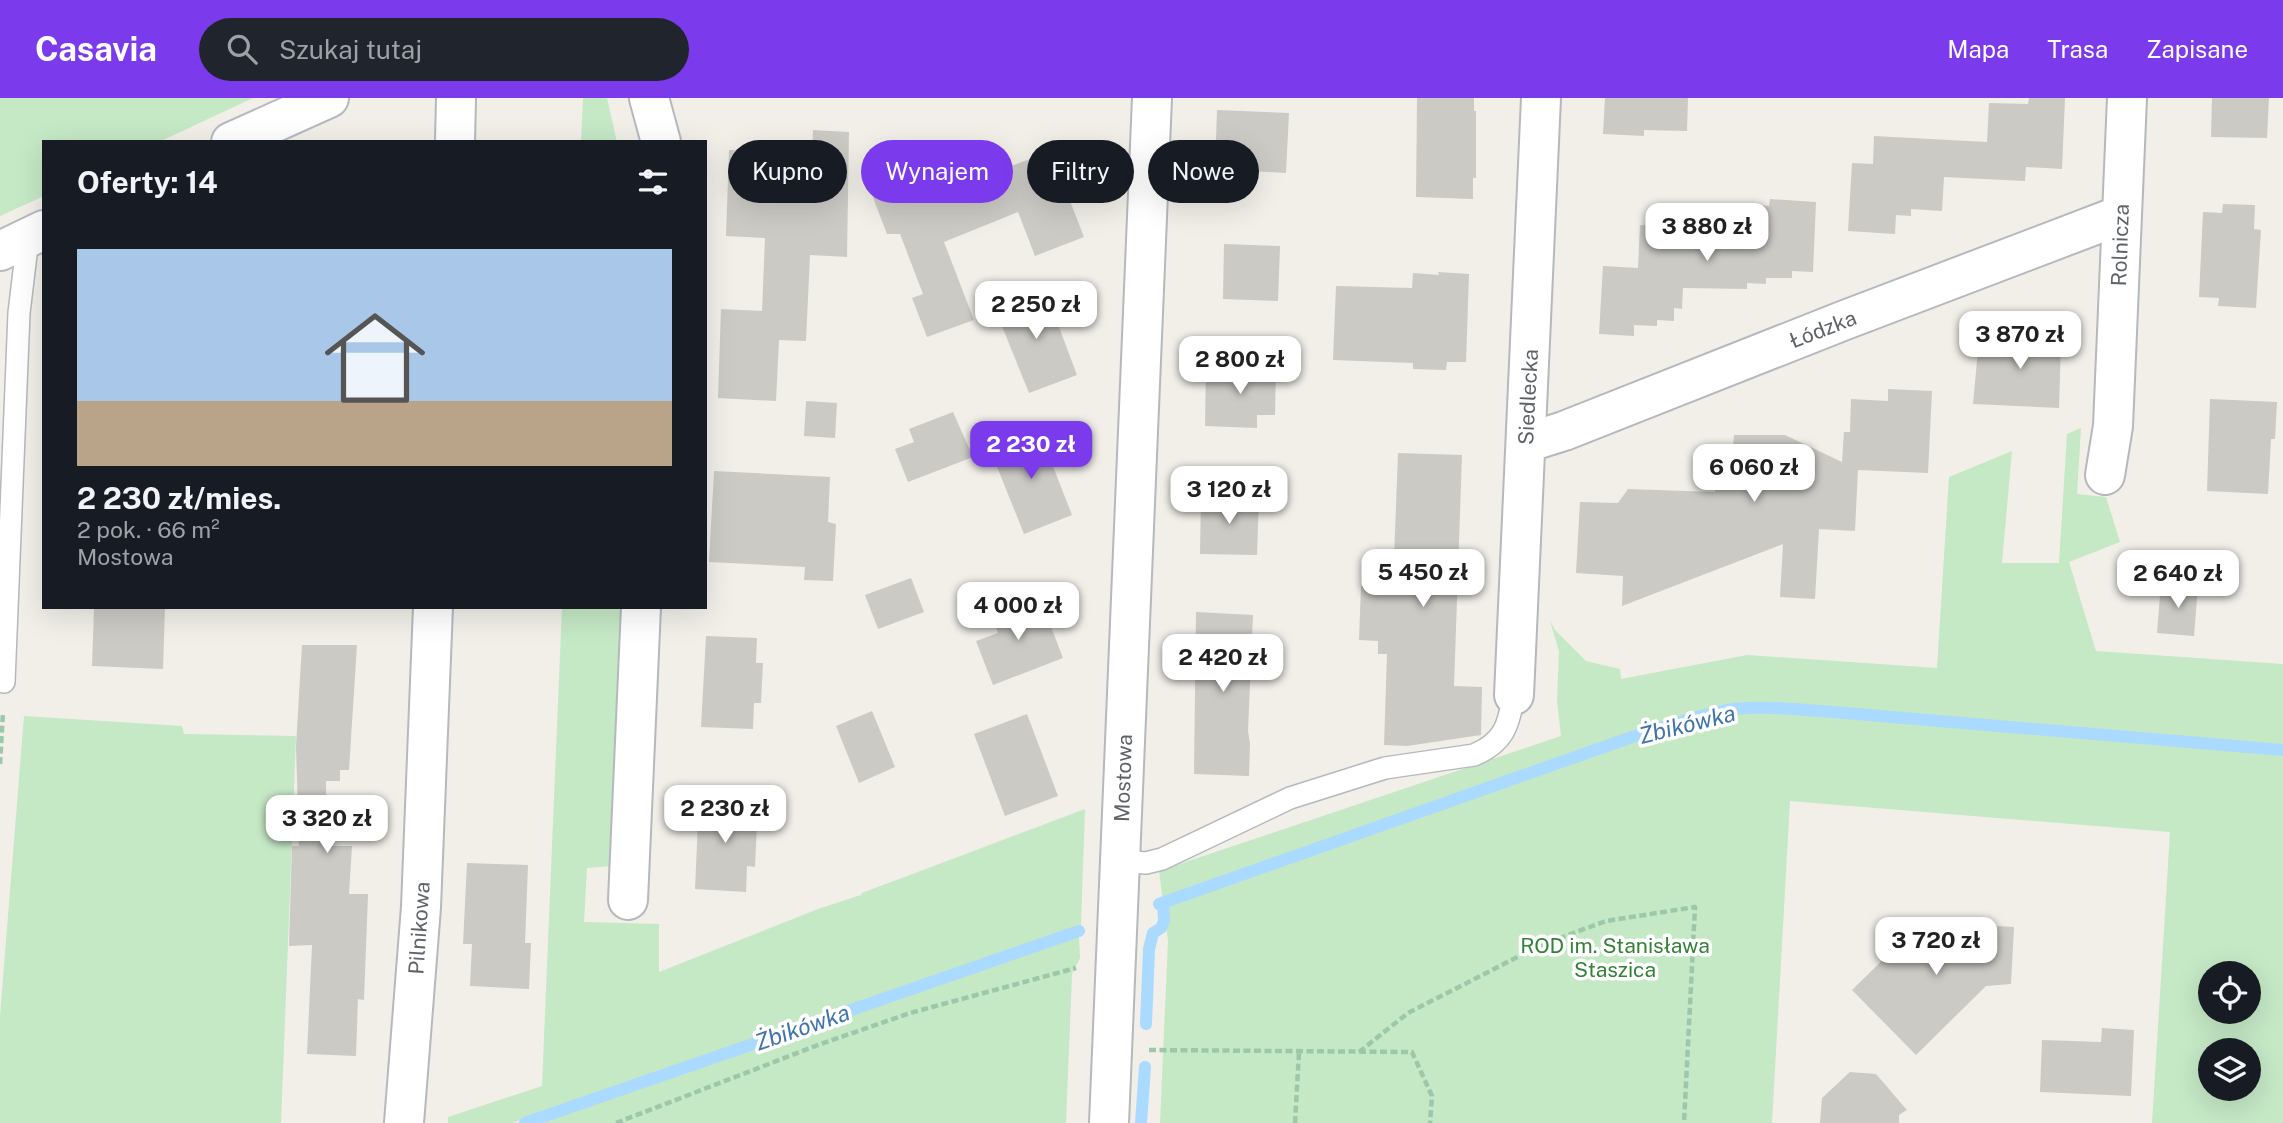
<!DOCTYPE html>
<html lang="pl">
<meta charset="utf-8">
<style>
body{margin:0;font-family:"Public Sans",sans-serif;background:#20242c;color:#f1f3f6;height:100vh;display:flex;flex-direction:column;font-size:26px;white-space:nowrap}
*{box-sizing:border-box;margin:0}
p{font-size:23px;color:#9ea1a6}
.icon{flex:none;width:38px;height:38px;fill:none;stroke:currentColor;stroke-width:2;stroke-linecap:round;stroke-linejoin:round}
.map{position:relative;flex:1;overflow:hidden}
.details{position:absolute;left:42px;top:42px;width:665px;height:469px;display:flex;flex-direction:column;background:#171b24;border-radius:0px;box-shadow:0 7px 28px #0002}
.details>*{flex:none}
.banner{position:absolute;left:728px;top:42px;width:665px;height:63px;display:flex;gap:14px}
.controls{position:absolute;left:2198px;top:863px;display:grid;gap:14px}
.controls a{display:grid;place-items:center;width:63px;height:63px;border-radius:50%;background:#171b24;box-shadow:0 7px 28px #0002;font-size:35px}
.price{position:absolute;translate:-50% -60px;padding:0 16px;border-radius:14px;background:#fff;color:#222;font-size:23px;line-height:46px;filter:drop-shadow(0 2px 4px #0008)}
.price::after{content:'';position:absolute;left:50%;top:42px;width:21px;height:16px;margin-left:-10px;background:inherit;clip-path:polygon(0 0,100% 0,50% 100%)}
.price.current{background:#7c3aed;color:#fff}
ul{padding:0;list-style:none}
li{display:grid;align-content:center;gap:14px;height:371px;padding:0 35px}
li+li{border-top:2px solid #363941}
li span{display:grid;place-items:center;height:217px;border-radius:0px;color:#555}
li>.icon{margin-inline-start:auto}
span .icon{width:126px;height:126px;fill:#fffc;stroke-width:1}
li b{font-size:30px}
h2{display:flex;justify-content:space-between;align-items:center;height:84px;padding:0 35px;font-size:30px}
.pill{padding:0 24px;border-radius:32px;background:#171b24;box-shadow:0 7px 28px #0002;font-size:24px;line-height:63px}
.pill.current{background:#7c3aed;color:#fff}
header{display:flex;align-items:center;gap:42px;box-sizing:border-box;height:98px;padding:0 35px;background:#7c3aed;color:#fff}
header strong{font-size:33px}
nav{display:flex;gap:38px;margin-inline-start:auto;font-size:24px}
.search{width:490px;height:63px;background:#20242c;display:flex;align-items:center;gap:18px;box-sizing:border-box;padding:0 24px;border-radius:38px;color:#9ea1a6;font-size:26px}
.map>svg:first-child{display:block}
.green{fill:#c5e8c5;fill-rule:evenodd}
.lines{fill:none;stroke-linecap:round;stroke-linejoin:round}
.stream{stroke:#aadaff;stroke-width:12}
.building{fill:#cccac5}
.lane-casing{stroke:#b5b8bc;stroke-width:24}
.street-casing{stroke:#b5b8bc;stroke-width:42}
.secondary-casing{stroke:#b6babf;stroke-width:42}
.path{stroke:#9cc7a9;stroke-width:4.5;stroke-dasharray:7 3.5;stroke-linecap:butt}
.lane{stroke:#fff;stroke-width:21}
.street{stroke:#fff;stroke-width:38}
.secondary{stroke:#fff;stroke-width:38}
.labels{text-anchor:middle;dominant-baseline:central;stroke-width:7;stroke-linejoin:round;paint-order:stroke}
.street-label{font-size:21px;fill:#5f6368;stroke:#fff}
.park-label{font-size:21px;fill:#348238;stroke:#fff}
.water-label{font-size:23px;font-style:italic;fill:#4174aa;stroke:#fff}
</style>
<header>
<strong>Casavia</strong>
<div class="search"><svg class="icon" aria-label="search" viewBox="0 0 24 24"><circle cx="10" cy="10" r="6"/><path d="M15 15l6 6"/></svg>Szukaj tutaj</div>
<nav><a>Mapa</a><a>Trasa</a><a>Zapisane</a></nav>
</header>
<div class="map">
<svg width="2283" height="1025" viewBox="0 0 2283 1025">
<rect width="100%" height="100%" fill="#f1efe8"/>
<!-- green -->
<path class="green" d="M0,0H253L159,44H44V98L0,118Z
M583,0H607L617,44H581Z
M2081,330L2077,396L2106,399L2120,444L2069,464L2096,553L2283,566V1025H2152L2170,734L1790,703L1772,1025H1160L1168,843L1159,773L1561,638L1557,602L1559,553L1550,523L1555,532L1586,563L1620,571L1621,581L1747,557L1937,570L1949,379L2012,353L2002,465H2059L2067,336ZM2210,875H2249V914H2210ZM2210,952H2249V990H2210Z
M562,509H629L612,768L587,770L584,824L659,826V874L818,811L861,797L862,795L1085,711L1081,827L513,1025H448V1019L542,988Z
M24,618L182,628L184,636L296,638L281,1025H0V918Z
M1079,839L1080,860L1072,876L1066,1025H539Z"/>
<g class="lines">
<!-- stream -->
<path class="stream" d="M1159,806L1649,633C1677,625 1705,615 1734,611C1762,608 1792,611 1821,613L2283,652
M1146,926L1149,851L1153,835L1161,830L1164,823L1163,805
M525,1025L1079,833
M1141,1025L1145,969"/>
</g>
<!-- building -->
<path class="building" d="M1417,0H1474V13H1476V80H1473V101L1416,99Z
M1605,0H1688L1687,33L1644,32V38L1603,36Z
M2029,0H2065L2062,71L2026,69L2025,83L1944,79L1942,113L1911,111V118L1896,117L1895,136L1848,133L1852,65L1873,66L1874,38L1987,44L1989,5L2028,6Z
M2212,0H2269L2267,40L2211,39Z
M1217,12L1289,15L1286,75L1215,71Z
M813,32L849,34L847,159L810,157L806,243L779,242L776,303L718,300L721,211L762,213L765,140L726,138L729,52L812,54Z
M920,47L923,55L932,51L947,90L1051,54L1084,139L1035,158L1018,114L944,144L974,222L927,239L912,200L923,196L900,136H887L862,71Z
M1770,101L1816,104L1813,174L1792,173V180H1766V186L1747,185V191L1683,190L1682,211L1674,210V223L1657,222V228L1634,227V238L1599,236L1603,168L1638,170L1640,127L1668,128V139L1727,141L1728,112L1746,113L1747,106L1769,108Z
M2223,106L2255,107L2254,131L2261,132L2256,210L2218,208L2219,200L2199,199L2203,114L2222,115Z
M1224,146L1280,148L1278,203L1223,201Z
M1438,174L1469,176L1466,264H1447L1446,272L1413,271V265L1333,262L1336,188L1412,190L1413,175L1439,177Z
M1045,192L1077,277L1029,295L995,211Z
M2039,230L2058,232V244L2061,245L2059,310L1973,306L1979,241L2022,244L2023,235Z
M1244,267L1276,268L1275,317H1257V330L1205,328L1206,272L1245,273Z
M1888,291L1932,293L1928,375L1858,372L1855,433L1819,431L1815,501L1780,499L1783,446L1622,508L1623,478L1576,475L1580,404L1618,405L1628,391L1715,394L1718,348L1733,349L1734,337H1785L1842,364L1844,334H1850L1851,301L1888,303Z
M2210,301L2277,304L2275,341H2271L2268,396L2207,393Z
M806,303L837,305L835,340L804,338Z
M953,314L973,359L908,384L895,351L914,344L909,331Z
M1038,330L1072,417L1024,436L989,349Z
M1398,355L1462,357L1454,588L1482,589L1481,637L1407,648L1384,647L1387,556H1378V543L1359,542L1361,488L1393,487Z
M714,373L830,379L828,424L836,426L833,483L804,482L805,469L709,464Z
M1201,399L1259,401L1257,457L1200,456Z
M911,480L924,514L878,531L865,497Z
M2161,485L2198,488L2194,538L2157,535Z
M987,505L1043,508L1063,560L993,587L976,543L998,535Z
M94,509H165L163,571L92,568Z
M1196,514L1253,517L1248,633L1250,646L1249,678L1194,676Z
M706,538L757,540L756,565H763L761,605H754L753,631L701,629Z
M302,547H357L349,672H340V683H326V748H352L349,796H368L364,902L358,901L356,958L307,956L312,847L289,848L292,748H299L296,648Z
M872,613L895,669L859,685L836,628Z
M1027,616L1058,698L1005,718L974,636Z
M699,701L750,704L749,725L757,726L755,769L747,768L746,794L695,791Z
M467,765L528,767L525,845H531L529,891L470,888L472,846H463Z
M1917,823L2014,829L2011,886L1986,888L1916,957L1852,892L1901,844L1897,840Z
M2102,930L2134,932L2131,998L2040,994L2042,942L2101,944Z
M1850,974L1876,976L1907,1012L1899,1017V1025H1820L1822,1000Z"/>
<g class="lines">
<defs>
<path id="lane" d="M4,584L19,215L28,140
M1120,763L1146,765L1162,761L1290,700L1385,670L1474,657C1505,644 1508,627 1514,597"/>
<path id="street" d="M649,0L661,44
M455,44L456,0
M1526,345L1564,333L1845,222L2121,117
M2105,377L2113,328L2127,0
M1514,597L1541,0
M628,802L641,509
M404,1025L421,809L433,509
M1109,1025L1152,0"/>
<path id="secondary" d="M231,44L329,0
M0,153L44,132"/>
</defs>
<!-- lane casing -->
<use href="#lane" class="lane-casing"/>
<!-- street casing -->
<use href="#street" class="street-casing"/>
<!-- secondary casing -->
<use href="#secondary" class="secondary-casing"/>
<!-- path -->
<path class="path" d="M0,666L3,614
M1149,952L1412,954L1432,998L1430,1025
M1359,954L1408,915L1541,847L1606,823L1695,809L1684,1025
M616,1025L818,947L910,915L1076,870
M1295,1025L1299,954"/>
<!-- lane -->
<use href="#lane" class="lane"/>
<!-- street -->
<use href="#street" class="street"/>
<!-- secondary -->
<use href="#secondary" class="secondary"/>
</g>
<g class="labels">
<!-- street labels -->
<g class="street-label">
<text transform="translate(2120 147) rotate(-88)">Rolnicza</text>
<text transform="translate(1823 231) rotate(-21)">Łódzka</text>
<text transform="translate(1528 299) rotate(-87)">Siedlecka</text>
<text transform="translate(1123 680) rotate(-88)">Mostowa</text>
<text transform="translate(419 830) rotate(-86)">Pilnikowa</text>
</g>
<!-- park labels -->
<g class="park-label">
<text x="1615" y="847">ROD im. Stanisława<tspan x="1615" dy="24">Staszica</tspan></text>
</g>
<!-- water labels -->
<g class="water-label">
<text transform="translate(1687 626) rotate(-14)">Żbikówka</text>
<text transform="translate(802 929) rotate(-19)">Żbikówka</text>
</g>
</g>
</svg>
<div class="controls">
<a><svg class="icon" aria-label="locate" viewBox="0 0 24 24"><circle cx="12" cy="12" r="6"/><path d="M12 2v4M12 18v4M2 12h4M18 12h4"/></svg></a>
<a><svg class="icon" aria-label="layers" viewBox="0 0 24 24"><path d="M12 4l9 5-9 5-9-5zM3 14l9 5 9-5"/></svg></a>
</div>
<b class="price" style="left:1707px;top:165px">3 880 zł</b>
<b class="price" style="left:1036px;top:243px">2 250 zł</b>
<b class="price" style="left:2020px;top:273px">3 870 zł</b>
<b class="price" style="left:1240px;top:298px">2 800 zł</b>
<b class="price current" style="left:1031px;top:383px">2 230 zł</b>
<b class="price" style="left:1754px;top:406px">6 060 zł</b>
<b class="price" style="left:1229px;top:428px">3 120 zł</b>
<b class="price" style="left:1423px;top:511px">5 450 zł</b>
<b class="price" style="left:2178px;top:512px">2 640 zł</b>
<b class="price" style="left:1018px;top:544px">4 000 zł</b>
<b class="price" style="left:1223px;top:596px">2 420 zł</b>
<b class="price" style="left:725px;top:747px">2 230 zł</b>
<b class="price" style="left:327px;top:757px">3 320 zł</b>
<b class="price" style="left:1936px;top:879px">3 720 zł</b>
<div class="banner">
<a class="pill">Kupno</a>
<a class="pill current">Wynajem</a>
<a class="pill">Filtry</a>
<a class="pill">Nowe</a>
</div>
<section class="details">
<h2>Oferty: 14<svg class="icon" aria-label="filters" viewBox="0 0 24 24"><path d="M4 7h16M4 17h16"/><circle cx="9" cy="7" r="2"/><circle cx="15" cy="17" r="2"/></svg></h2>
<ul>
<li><span style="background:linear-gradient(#a9c7e8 70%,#b9a48a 0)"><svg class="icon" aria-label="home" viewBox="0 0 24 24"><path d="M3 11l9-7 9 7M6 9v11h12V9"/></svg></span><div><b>2 230 zł/mies.</b><p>2 pok. · 66 m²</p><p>Mostowa</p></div></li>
</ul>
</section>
</div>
